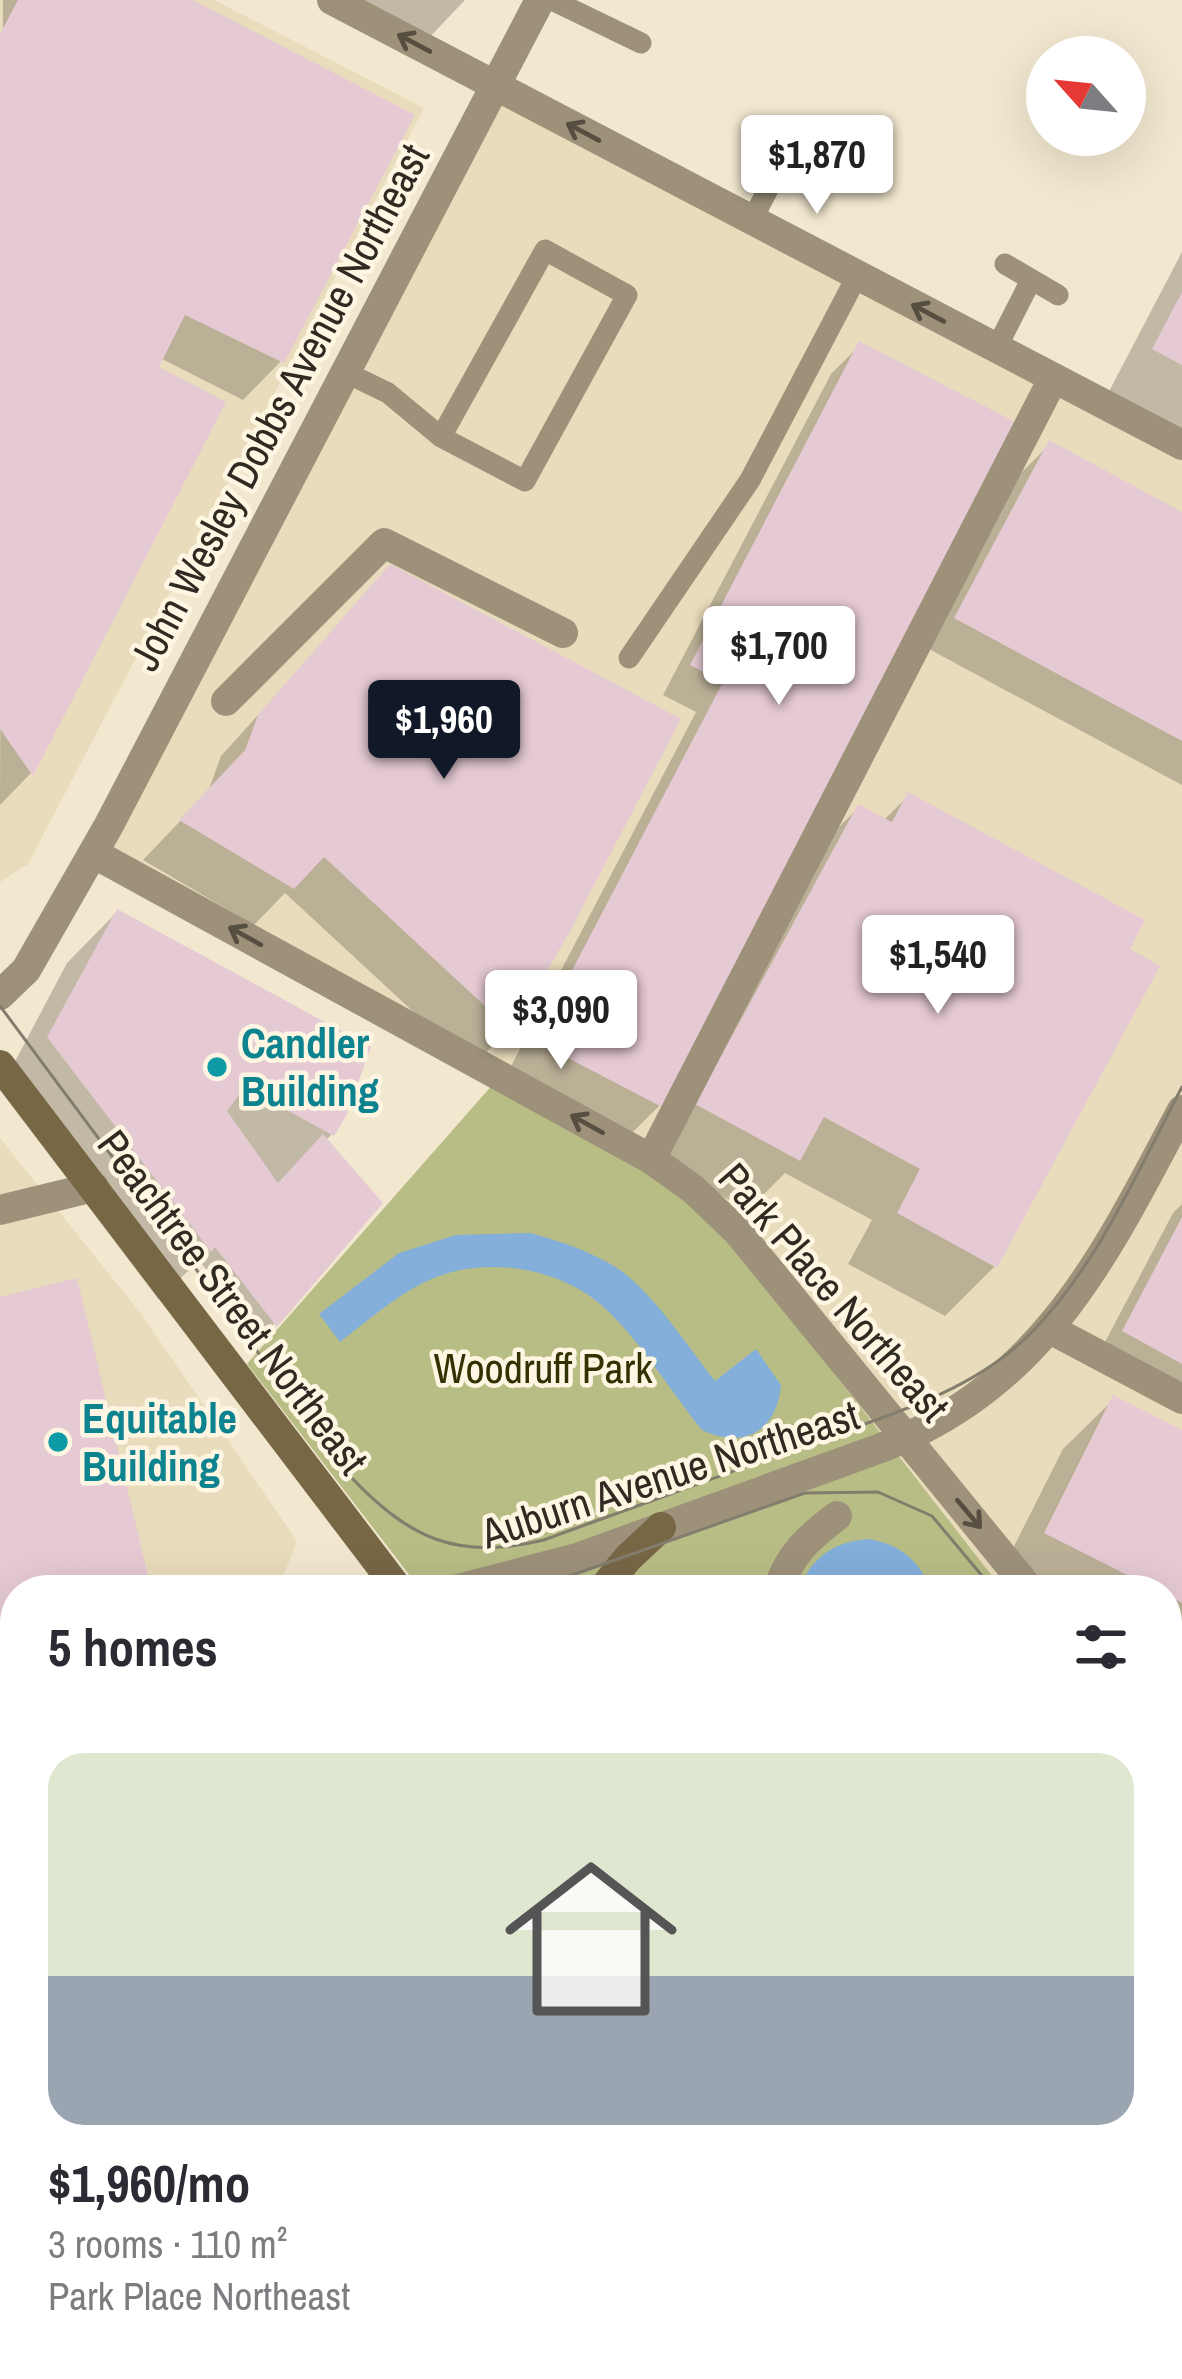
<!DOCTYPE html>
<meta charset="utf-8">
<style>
body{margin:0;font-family:"Archivo Narrow",sans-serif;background:#f2f2f3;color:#2b2b33;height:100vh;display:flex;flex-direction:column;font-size:45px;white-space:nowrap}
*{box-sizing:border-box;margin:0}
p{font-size:39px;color:#7c7c81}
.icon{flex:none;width:66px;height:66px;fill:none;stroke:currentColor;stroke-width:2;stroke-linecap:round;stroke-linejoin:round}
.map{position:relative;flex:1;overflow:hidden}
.side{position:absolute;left:0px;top:1575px;width:1182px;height:804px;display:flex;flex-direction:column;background:#fff;border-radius:48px 48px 0 0;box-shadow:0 12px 48px #0002}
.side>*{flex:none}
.needle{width:78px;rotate:297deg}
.tools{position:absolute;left:1026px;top:36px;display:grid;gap:24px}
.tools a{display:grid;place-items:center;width:120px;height:120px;border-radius:50%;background:#fff;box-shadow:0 12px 48px #0002;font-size:60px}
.price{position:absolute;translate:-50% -102px;padding:0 27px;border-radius:12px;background:#fff;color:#222;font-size:39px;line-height:78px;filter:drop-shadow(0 3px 6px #0008)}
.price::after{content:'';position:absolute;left:50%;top:72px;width:36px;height:27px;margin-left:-18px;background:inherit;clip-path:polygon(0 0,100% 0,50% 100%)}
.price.selected{background:#111827;color:#fff}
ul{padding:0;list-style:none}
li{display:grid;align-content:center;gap:24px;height:636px;padding:0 48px}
li span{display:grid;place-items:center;height:372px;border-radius:36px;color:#555}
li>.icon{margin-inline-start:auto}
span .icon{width:216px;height:216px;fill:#fffc;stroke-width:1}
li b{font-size:51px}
h2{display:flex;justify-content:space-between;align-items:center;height:144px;padding:0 48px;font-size:51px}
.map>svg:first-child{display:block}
.built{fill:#e9dcbc}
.green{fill:#b8bd86}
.water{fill:#84afdb}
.shadow{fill:#0003}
.building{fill:#e5c9d3}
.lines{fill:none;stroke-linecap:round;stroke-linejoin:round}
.service{stroke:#9d917a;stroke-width:21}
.pedestrian{stroke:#9d917a;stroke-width:30}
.minor{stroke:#9d917a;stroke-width:30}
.tertiary{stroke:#9d917a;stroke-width:30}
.secondary{stroke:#786745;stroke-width:30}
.tram{stroke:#837d6d;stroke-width:3}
.oneway{stroke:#564f41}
.culture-dot{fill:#0f9aa8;stroke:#fef6e2;stroke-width:4.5}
.labels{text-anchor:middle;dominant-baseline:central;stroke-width:9;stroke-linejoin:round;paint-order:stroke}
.street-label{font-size:42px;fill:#2f2b22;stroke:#fef6e2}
.culture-label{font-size:42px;font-weight:bold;fill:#0d838f;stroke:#fef6e2;text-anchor:start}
.park-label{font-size:42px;fill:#313202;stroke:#fef6e2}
</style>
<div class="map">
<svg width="1182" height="2379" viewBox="0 0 1182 2379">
<rect width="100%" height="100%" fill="#f2e8d0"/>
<!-- built -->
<path class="built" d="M0,0H214L424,108L28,864L0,882Z
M500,71L1182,441V2379H495L491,2364H1167V1590H421L247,1364L509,1066L100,850Z
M0,1138L142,1315L297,1541L278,1590H15V1655L0,1658Z
M15,1690V2144L0,2148V1694Z"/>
<!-- green -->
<path class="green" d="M509,1066L707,1210L1003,1590H421L247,1364Z
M1167,1801L1182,1820V2379H1029L1020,2364H1167Z"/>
<!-- water -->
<path class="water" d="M531,1233C562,1242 590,1251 617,1268C653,1292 688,1347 715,1381L756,1349L781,1385C777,1431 744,1450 702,1430C672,1393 645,1348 611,1314C565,1266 481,1253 423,1283C393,1298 366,1322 340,1342L319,1314L399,1253L456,1235Z
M868,1539C900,1544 919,1560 931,1590H799C811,1557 834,1542 868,1539Z"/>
<!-- shadow -->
<path class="shadow" d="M3,0H185L281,361L243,400L160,358L155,368L222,403L30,774L0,805Z
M340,0H465L424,43Z
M1182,252V440L1105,399Z
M860,345L660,1105L631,1134L509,1070L696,712L663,695L831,374Z
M1050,444L1182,515V785L927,648L1021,473Z
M391,568L510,1029L472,1066L285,893L254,925L143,860L208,792L221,756Z
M908,796L995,1266L945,1316L848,1264L872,1220L785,1173L748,1210L647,1156L808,858L858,808L883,821Z
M117,912L332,1134L325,1141L379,1203L260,1340L199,1260L159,1300L0,1090L67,963Z
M1182,1204V1407L1095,1361L1173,1213Z
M0,1300L148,1587L145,1590H15V1658L0,1661Z
M1114,1399L1182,1433V1678L1167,1670V1590H1008L995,1584L1063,1449Z
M15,1750V2079L0,2016V1754Z
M46,2364H454L457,2379H49Z"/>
<!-- building -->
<path class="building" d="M18,0H193L415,115L284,363L185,315L159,367L226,402L33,776L0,729V34Z
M1182,292V365L1152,349Z
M859,341L1019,424L662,1107L535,1041L723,682L690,665Z
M1049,440L1182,512V741L954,618Z
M390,564L681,719L569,933L512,1031L324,857L294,889L179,820L245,750L258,715Z
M908,792L1145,920L1130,949L1160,966L997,1268L897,1213L920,1169L824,1117L800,1161L695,1104L858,804L892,822Z
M117,909L371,1047L346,1116L334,1136L245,1087L227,1111L278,1183L323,1134L383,1203L277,1327L215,1247L211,1252L47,1037Z
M1182,1217V1364L1122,1331Z
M77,1278L151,1588L15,1590V1621L0,1625V1297Z
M1113,1395L1182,1430V1603L1167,1595V1590H1157L1044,1533Z
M15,1747V1925H13L0,1870V1751Z
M106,2364H457L460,2379H110Z
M601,2364H904L898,2379H591L588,2367Z"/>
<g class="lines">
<!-- service -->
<path class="service" d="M552,0L641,43
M752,220L801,126
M1005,264L1058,295
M996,349L1031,280
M345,372L388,393L441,437L525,481L627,295L545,250L441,437
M629,658L750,480L857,276"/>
<!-- pedestrian -->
<path class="pedestrian" d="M226,701L384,543L563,633
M778,1590C789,1555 808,1538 837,1516"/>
<!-- minor -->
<path class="minor" d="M651,1159L1053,379
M0,1210L94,1187
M1050,1329L1182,1399
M538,2364L542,2379"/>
<!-- tertiary -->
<path class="tertiary" d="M332,0L1182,445
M93,853L651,1159L693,1189L738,1232L1030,1590
M0,995L26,970L109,825L540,0
M454,1590L577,1558L881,1448C1045,1384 1105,1255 1182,1110
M0,1680L15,1678
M1167,1760L1182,1779
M0,2114L15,2185
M57,2364L61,2379"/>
<!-- secondary -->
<path class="secondary" d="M0,1065L399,1590
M602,1590L628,1558L661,1527
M973,2364L982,2379"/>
<!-- tram -->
<path class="tram" d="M0,1006L350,1476C409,1539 458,1561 544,1540C633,1507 722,1476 810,1443C886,1416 970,1393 1029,1335C1098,1266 1137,1172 1182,1087
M530,1590L805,1493L878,1492L932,1516L994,1590
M0,1691L15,1689
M1167,1799L1182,1818"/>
</g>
<!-- one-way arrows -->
<defs><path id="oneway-shaft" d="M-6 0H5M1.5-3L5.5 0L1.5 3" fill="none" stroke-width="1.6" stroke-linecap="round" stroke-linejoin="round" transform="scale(3)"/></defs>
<g class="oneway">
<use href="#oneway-shaft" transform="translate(414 43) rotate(-152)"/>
<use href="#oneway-shaft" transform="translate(583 132) rotate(-152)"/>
<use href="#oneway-shaft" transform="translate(928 313) rotate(-152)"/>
<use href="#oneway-shaft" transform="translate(245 936) rotate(-151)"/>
<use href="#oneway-shaft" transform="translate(587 1124) rotate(-151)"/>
<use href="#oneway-shaft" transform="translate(969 1514) rotate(50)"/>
</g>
<!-- markers -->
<g class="culture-dot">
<circle cx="217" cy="1067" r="12"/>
<circle cx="58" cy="1442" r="12"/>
</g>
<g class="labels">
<!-- street labels -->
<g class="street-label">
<text transform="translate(279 407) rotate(-62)">John Wesley Dobbs Avenue Northeast</text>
<text transform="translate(834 1292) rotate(49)">Park Place Northeast</text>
<text transform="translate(233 1302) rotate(53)">Peachtree Street Northeast</text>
<text transform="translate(670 1474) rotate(-18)">Auburn Avenue Northeast</text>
</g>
<!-- culture labels -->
<g class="culture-label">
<text x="241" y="1043">Candler<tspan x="241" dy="48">Building</tspan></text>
<text x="82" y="1418">Equitable<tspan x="82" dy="48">Building</tspan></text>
</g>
<!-- park labels -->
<g class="park-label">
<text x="543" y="1368">Woodruff Park</text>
</g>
</g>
</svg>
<div class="tools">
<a><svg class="needle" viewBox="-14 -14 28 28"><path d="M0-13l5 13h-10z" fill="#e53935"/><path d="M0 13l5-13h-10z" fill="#7c7c81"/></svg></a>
</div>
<b class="price" style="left:817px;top:217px">$1,870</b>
<b class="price" style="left:779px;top:708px">$1,700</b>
<b class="price selected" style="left:444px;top:782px">$1,960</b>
<b class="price" style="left:938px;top:1017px">$1,540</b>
<b class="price" style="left:561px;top:1072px">$3,090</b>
<section class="side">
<h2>5 homes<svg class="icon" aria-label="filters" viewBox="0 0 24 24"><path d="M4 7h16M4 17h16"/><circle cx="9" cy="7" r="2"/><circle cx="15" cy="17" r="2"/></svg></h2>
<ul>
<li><span style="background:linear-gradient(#dfe7d0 60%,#9aa5b1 0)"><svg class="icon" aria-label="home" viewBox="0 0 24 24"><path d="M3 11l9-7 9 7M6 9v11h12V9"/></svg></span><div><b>$1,960/mo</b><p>3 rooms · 110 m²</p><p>Park Place Northeast</p></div></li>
</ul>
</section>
</div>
